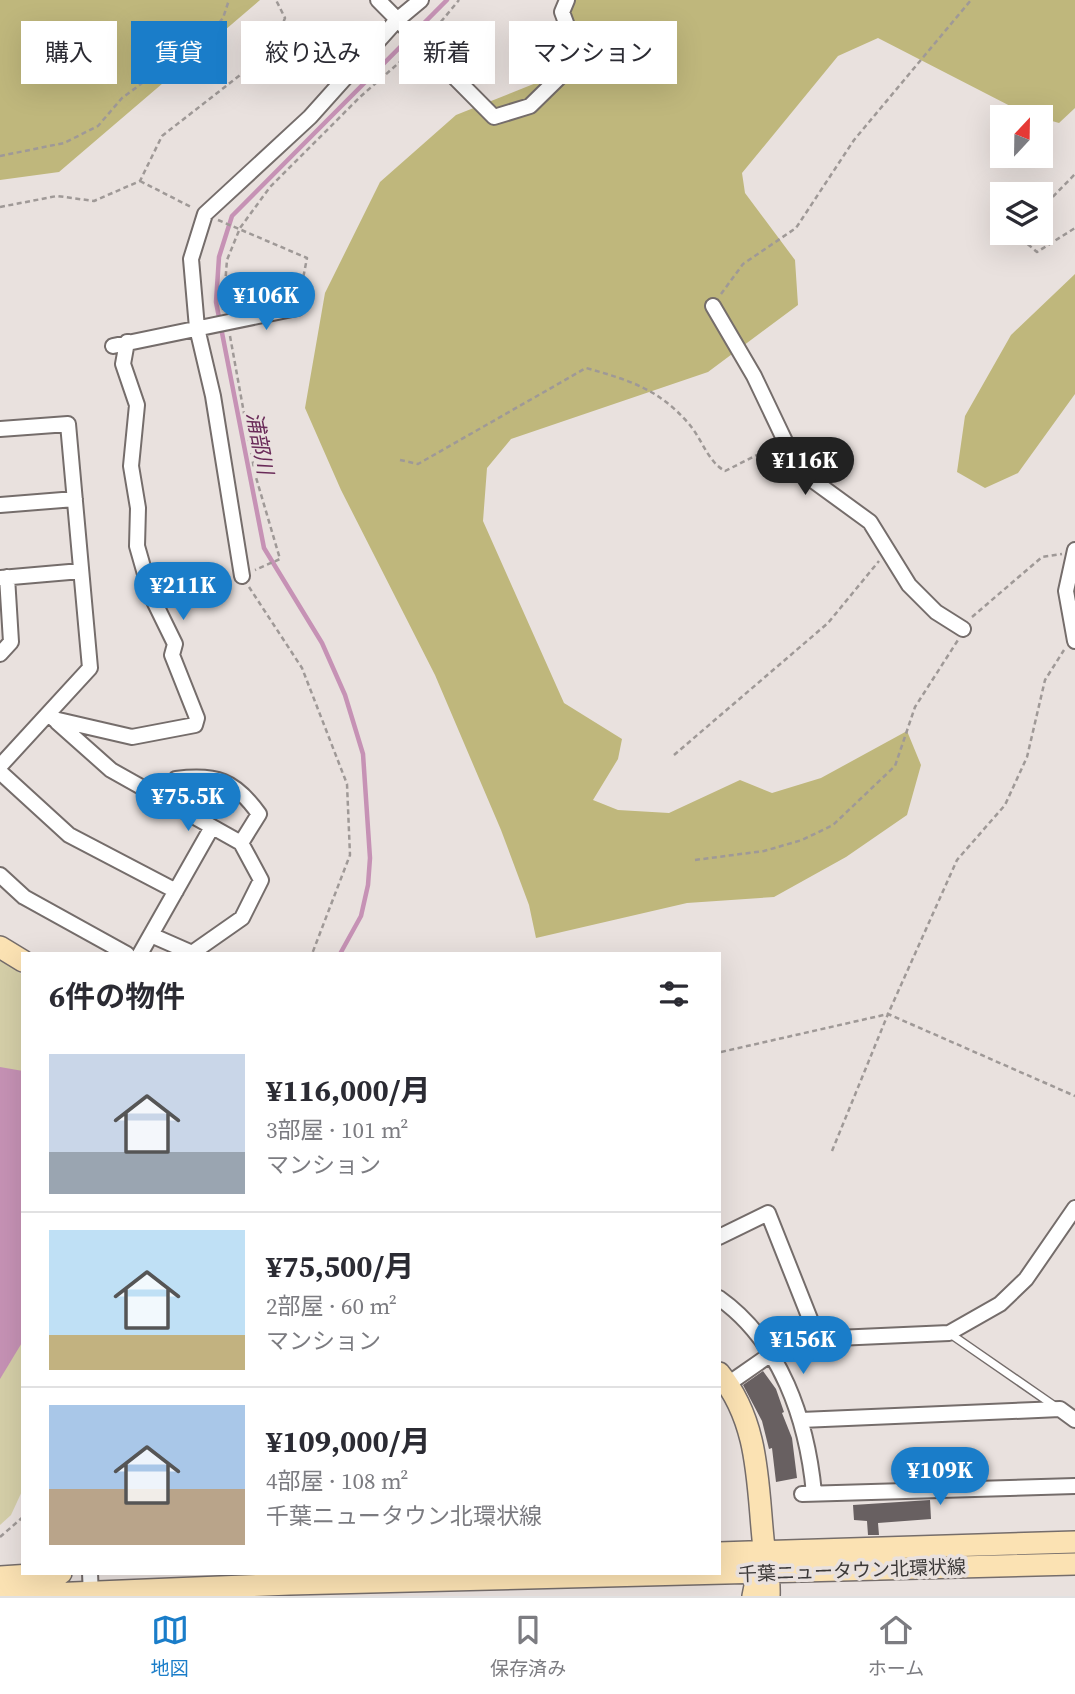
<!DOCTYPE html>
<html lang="ja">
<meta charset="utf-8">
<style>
body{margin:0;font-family:"Source Serif 4","Noto Sans JP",serif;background:#f7f7f7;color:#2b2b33;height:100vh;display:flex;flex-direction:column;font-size:26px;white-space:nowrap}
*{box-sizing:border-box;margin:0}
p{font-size:23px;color:#7c7c81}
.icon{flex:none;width:38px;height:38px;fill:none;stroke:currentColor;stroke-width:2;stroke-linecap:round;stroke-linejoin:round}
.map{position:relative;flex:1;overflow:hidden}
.drawer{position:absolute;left:21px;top:952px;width:700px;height:623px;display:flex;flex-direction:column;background:#fff;border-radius:0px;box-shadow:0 7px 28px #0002}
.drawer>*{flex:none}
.hud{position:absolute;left:21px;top:21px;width:700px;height:63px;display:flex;gap:14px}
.needle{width:46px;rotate:22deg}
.tools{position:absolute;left:990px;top:105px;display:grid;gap:14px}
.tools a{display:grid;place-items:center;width:63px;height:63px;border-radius:0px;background:#fff;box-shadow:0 7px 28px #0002;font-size:35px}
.price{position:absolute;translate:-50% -60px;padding:0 16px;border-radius:24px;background:#1a7dc9;color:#fff;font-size:23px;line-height:46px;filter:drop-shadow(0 2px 4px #0008)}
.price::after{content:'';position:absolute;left:50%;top:42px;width:21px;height:16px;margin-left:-10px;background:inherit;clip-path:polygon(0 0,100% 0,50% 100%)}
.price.on{background:#222;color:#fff}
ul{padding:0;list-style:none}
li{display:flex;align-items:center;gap:21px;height:175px;padding:0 28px}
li+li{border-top:2px solid #e1e1e2}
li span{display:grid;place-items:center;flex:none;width:196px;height:140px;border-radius:0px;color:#555}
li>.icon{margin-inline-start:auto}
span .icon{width:84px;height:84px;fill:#fffc;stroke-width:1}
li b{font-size:30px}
h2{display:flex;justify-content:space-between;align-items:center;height:84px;padding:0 28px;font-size:30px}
.pill{padding:0 24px;border-radius:0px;background:#fff;box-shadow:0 7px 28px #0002;font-size:24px;line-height:63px}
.pill.on{background:#1a7dc9;color:#fff}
.menu{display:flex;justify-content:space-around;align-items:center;height:98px;border-top:2px solid #e1e1e2;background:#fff;font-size:19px;color:#7c7c81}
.menu a{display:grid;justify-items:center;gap:4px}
.menu .on{color:#1a7dc9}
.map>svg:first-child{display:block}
.green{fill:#d5cfa8}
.forest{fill:#bfb77c}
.water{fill:#c692b5}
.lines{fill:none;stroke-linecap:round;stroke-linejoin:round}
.stream{stroke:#c692b5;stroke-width:4.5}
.building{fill:#686061}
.lane-casing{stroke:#756d6b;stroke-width:10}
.street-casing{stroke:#756d6b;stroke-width:18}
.secondary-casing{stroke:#756d6b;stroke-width:24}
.path{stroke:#9f9997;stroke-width:2.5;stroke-dasharray:5 3.5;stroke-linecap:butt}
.lane{stroke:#fff;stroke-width:7}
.street{stroke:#fff;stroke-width:14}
.secondary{stroke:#fbe2b3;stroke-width:21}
.labels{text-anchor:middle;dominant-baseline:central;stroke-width:7;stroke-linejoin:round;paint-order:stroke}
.street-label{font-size:19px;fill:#3c3938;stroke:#e9e1de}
.water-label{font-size:21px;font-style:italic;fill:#692a58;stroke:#e9e1de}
</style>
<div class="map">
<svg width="1075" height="1596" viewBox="0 0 1075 1596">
<rect width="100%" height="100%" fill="#e9e1de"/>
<!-- green -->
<path class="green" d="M0,960L23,975V1489L11,1515L0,1525Z"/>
<!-- forest -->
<path class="forest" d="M0,0H260L59,172L0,180Z
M570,0H1075V108L1059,123L1024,113L878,38L838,56L742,173L745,193L795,260L798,305L708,372L511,439L487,468L483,521L564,703L622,739L618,759L593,800L618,810L669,813L740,780L772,793L821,778L907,731L921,765L907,815L846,857L774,897L687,903L536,938L529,905L501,830L435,675L341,490L305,408L325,293L380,182L456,115L541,81Z
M1075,274V394L1018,473L985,488L957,472L965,416L1011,335Z"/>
<!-- water -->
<path class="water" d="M0,1067L23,1071V1341L0,1379Z"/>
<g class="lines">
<!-- stream -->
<path class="stream" d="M340,954L361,916L368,885L370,858L363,754L345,695L322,643L264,548L216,302L219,257L232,216L447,0"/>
</g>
<!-- building -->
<path class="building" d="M763,1371L776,1389L784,1412L782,1413L792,1438L797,1478L776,1482L772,1448L769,1449L762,1421L743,1385Z
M930,1500L931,1519L878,1523L879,1535H868L867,1521L854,1520L853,1505Z"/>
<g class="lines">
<defs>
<path id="lane" d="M949,1333L1056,1407"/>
<path id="street" d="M378,0L494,117L530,106L579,58L562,12L567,0
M713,306L754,376L785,441L811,479L870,522L909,585L936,612L963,629
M113,346L297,308
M0,429L68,424L90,668L0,766
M0,505L75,499
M1075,550L1066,591L1075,641
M242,576L213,396L197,328L191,259L205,214L310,117L397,20L421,0
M0,578L81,571
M0,654L11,642L7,577
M54,719L132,737L195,725L197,718L172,655L175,644L151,595L137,546L138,508L131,466L137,405L123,364L127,342
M57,722L111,770L241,843L261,880L242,918L192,953L151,935
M0,772L69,835L176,891
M166,801L176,779C216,774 235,780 259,814L241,843
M0,875L24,897L127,954
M140,954L212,827
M719,1237L768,1213L818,1339
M719,1298C781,1342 807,1420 814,1493
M728,1384L791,1340L949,1333L1000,1304L1026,1279L1075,1208
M801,1420L1060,1409L1075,1420
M802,1494L1075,1486
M90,1573L91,1596"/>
<path id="secondary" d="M0,947L23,961
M719,1373C761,1424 757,1488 764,1548C766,1567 770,1576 769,1596
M719,1553L1075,1542
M0,1577L61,1573
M0,1596L290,1584L1075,1564
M753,1596L760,1561"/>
</defs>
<!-- lane casing -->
<use href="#lane" class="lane-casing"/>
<!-- street casing -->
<use href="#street" class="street-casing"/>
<!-- secondary casing -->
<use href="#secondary" class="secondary-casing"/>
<!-- path -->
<path class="path" d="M430,35L459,0
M0,156L64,143L98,126L122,98L211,32L223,18L229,0
M140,181L193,208
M0,207L57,196L94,201L140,181L162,136L253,65L276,41L285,18L276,0
M1041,209L1075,174
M218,220L307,258L300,294
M1019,233L1017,235L1037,252L1075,228
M721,294L743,264L796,228L854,140L971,0
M223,310L227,260L240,228L270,187L360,97L410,53
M230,336L255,474L280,559L255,570
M400,460L418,464L586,368C629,380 659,389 689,424C702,439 708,462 725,471L775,446
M249,587L302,668L347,784L350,855L312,954
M170,603L229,580
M972,617L1042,557L1062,554
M674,755L828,623L879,561
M695,860L764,851L802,840L833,825L895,766L915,707L958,640
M721,1052L888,1014L1075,1096
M832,1151L888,1014L957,860L1005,805L1027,757L1045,680L1064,650
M0,1537L23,1517"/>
<!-- lane -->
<use href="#lane" class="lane"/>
<!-- street -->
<use href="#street" class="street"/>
<!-- secondary -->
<use href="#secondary" class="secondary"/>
</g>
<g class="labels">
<!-- street labels -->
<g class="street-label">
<text transform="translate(852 1570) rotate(-2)">千葉ニュータウン北環状線</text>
</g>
<!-- water labels -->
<g class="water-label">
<text transform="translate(260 443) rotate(79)">浦部川</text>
</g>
</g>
</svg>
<div class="tools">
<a><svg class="needle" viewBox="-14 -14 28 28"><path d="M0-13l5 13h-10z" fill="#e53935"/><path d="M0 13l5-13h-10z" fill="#7c7c81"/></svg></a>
<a><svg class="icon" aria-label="layers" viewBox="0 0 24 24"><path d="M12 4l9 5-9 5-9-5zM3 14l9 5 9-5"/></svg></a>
</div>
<b class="price" style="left:266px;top:332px">¥106K</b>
<b class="price on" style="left:805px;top:497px">¥116K</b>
<b class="price" style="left:183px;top:622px">¥211K</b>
<b class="price" style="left:188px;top:833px">¥75.5K</b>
<b class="price" style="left:803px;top:1376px">¥156K</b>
<b class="price" style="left:940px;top:1507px">¥109K</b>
<div class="hud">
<a class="pill">購入</a>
<a class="pill on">賃貸</a>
<a class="pill">絞り込み</a>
<a class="pill">新着</a>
<a class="pill">マンション</a>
</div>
<section class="drawer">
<h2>6件の物件<svg class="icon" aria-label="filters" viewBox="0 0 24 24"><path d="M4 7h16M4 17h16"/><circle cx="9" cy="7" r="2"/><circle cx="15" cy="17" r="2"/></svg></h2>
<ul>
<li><span style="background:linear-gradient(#c9d6e8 70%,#9aa5b1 0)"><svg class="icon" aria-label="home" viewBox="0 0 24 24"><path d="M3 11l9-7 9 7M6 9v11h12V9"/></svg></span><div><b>¥116,000/月</b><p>3部屋 · 101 m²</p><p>マンション</p></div></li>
<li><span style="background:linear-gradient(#bfe0f5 75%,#c2b280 0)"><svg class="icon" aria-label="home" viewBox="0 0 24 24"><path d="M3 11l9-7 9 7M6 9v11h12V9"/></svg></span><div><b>¥75,500/月</b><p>2部屋 · 60 m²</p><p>マンション</p></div></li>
<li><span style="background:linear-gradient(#a9c7e8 60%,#b9a48a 0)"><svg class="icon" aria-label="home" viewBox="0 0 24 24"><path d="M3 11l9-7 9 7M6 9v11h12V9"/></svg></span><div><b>¥109,000/月</b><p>4部屋 · 108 m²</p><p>千葉ニュータウン北環状線</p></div></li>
</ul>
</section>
</div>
<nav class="menu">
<a class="on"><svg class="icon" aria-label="map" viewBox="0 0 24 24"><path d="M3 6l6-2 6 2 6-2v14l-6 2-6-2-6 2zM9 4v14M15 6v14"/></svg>地図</a>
<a><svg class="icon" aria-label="saved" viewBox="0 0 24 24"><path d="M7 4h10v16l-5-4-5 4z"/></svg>保存済み</a>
<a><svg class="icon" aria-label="home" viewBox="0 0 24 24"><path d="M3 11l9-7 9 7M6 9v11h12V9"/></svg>ホーム</a>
</nav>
